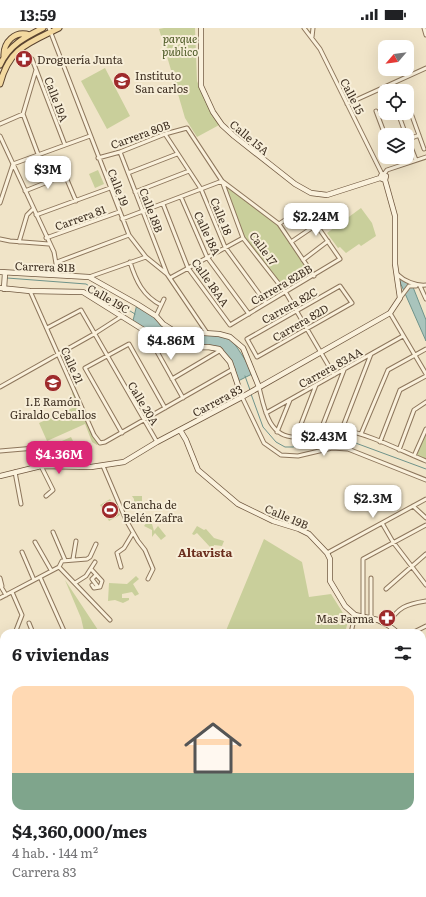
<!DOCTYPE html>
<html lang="es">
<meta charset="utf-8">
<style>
body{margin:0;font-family:Literata,serif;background:#f6f6f6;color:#202124;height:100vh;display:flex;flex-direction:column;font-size:15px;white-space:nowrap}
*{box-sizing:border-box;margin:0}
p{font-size:13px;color:#757577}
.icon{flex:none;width:22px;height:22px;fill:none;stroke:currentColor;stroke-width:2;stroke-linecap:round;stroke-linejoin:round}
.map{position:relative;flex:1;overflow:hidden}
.details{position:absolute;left:0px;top:601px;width:426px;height:268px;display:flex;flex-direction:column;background:#fff;border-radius:12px 12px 0 0;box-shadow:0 4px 16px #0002}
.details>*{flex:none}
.needle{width:26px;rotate:242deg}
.tools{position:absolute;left:378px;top:12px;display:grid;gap:8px}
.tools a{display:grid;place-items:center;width:36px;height:36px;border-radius:8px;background:#fff;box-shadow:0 4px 16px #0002;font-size:20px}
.price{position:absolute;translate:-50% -34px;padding:0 9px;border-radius:8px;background:#fff;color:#222;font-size:13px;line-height:26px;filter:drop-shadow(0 1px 2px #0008)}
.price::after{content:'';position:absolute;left:50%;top:24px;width:12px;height:9px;margin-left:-6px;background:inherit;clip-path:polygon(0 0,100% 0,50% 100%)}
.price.active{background:#db2777;color:#fff}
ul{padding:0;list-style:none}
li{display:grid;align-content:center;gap:8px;height:212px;padding:0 12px}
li+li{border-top:1px solid #e0e0e0}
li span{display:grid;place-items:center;height:124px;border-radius:12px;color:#555}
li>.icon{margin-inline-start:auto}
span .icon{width:72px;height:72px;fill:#fffc;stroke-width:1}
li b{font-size:17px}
h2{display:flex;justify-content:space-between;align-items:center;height:48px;padding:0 12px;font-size:17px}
.status{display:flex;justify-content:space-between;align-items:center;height:28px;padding:0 20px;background:#fff;direction:ltr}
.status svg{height:11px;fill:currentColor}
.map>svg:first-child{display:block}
.green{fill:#c9cf9b}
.water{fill:#a9c4bc;stroke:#6f938a}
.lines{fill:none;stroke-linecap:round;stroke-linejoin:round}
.stream{stroke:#6f938a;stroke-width:1}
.street-casing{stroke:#8d765c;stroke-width:5}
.secondary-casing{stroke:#6f573f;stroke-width:6}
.primary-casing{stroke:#5b4430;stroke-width:7}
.street{stroke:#faf1dc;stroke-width:3}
.secondary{stroke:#faf1dc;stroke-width:4.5}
.primary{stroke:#f3d9a0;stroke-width:5}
.labels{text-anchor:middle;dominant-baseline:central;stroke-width:4;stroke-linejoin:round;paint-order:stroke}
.park-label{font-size:11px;font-style:italic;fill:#4d5a26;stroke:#f7eed8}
.poi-label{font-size:11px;fill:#3d2e20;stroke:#f7eed8;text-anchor:start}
.street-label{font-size:11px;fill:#3d2e20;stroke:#f7eed8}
.neighbourhood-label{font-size:12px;font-weight:bold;fill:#6b2e1e;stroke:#f7eed8}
</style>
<div class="status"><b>13:59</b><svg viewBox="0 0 49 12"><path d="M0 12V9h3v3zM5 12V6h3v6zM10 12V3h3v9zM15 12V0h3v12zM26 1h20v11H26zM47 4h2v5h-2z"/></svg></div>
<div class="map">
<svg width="426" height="869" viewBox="0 0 426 869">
<rect width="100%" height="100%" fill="#f0e4c8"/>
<!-- green -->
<path class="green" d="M164,0H195L197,53L212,88L221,96L197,109L185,90L159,1Z
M105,40L130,88L107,101L81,53Z
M98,142L104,156L95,160L89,146Z
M222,153L279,196L314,248L286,265L243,210Z
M361,180L372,195L376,208L361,218L359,216L346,225L340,219L338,220L327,205Z
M74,361L96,413L99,414L97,417L92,414L85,396L47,413L39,395L77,378L81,387L72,365Z
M426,406V431L417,427Z
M71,409L75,417L59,425L55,416Z
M132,468H142V483L134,479V471Z
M110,471L120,487L109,493L100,477Z
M147,494L152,496L154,503L158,498L166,508L161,512L155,505L152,509V502L144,498Z
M197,498L204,502L206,501L214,510L224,513L222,518L214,517L213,520L210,519L197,505L194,507L192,506Z
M264,511L302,534L309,569L331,566L348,593L345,605H225Z
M136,548L139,551L133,556L139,566L135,568L132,564L122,566V570H129V572L123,575L115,572L108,573L109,555L127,556Z
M65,552L100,605L84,603L81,590Z
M426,638V700L422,701V640Z
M4,829V865H49L51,869H0V830Z
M274,865H300V869H275Z"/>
<!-- water -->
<path class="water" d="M396,245L411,254L426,292V313Z
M137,276L156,288L163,296L181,304L230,309L254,345L238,353L223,324L208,319H177L132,297Z"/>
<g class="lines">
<!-- stream -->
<path class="stream" d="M7,250L86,256L135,286
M245,348L250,362
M251,366L263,399L276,414L285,419H293L315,413L342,410L426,441"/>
<defs>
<path id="street" d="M49,0L129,207L146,229L167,246L207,305
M304,0L320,21L382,146
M424,0L426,7
M312,9L313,0
M32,31L65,117
M36,42L23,86L38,126
M407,74L424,121
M347,76L426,40
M376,83L385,107
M398,85L406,107
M0,96L23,86
M165,106L201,161L225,219L266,275
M0,108L54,224L58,247
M407,109L416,132
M407,112L419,107
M120,124L167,246
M98,130L120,124L165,106L187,100L222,153L243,210L286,265L334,347
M128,145L177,126
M384,146L387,142L426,129
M25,163L65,147L76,173
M135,164L189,143
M181,169L207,229L249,286
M0,175L13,136L90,108
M163,176L188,240L230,297L340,231L304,179L279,196
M36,187L110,160
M122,191L222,153L279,196L314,248
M46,210L119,184
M0,211L10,213L49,216
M19,214L27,187L33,181
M291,214L316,197
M303,232L328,213
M57,234L129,207
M130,234C136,253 143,268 161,277
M397,246C404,253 416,258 426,257
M89,249L146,229
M170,250L243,210
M340,258L352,275L257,329L247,311Z
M420,258L426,271
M30,263L94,407L100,415L105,414L233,341
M400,270L409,258H416
M390,285L426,346
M156,288L164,271
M47,300L81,282L157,414
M146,304L183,370
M172,351L221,322
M0,359L94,306L122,288
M259,359C264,379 268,409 295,409C302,409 309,406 315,405C324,403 334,400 343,402C370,406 401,423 426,433
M242,369L264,415L281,427L298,428L332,420L348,421L426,452
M266,385L403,308
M342,401L371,326
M277,404L290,372
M320,404L344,342
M122,405L85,340L129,316L165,380
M361,406L388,342L426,321
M296,409L316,357
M380,414L400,362L426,348
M399,422L414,382L426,374
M0,423L47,419
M414,428L426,401
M41,438L53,462L46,468
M103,438L126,492L138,513L145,522L153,541L148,551
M15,444L21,476
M413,478L426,490
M382,495L393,514L426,557
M53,504L65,532
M35,514L51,542
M22,524L34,552
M327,525L426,471
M73,531L76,513
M59,539L110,592
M121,539L117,525L124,520L133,505
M91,541L102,553L100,559L94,560L92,557
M96,547L92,551L98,559
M40,549L65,605
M0,550L2,558
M75,555L86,548L95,534
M0,557L6,567
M386,561L426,526
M12,564L22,587L15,605
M0,570L59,539L62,533L87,531L90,529L96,516
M363,589V531L426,497
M371,590V550
M29,595L33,605
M388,597C397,579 407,576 426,573
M351,605L355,587
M412,605L426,598
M0,646L4,653
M0,671L4,669
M0,715L4,713
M424,723H426
M95,865L99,869
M126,865L129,869
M251,865L253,869
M145,869H146
M149,869L150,865"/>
<path id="secondary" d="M201,0V58L213,84L222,97L234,108L295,156L311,165L327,167L380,150
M0,244L89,249L137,276L156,288L163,296L174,303L219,306L230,309L243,320L259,359
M0,260L30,263L83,264L166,316L185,320L208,319L219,321L230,334L242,369
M4,261L5,245
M180,402L186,412L198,442L238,476L273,493L299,501L309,506L327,525L330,531V553L345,578L355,587L378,592L388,597L398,605
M0,448L41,438L91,439L124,434L157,414L242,369L390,285L400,270L395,236V188L385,152L386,148L382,146L380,150L385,152
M422,623L426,624
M0,757L4,765
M0,780L4,777"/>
<path id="primary" d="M4,29C3,14 15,2 30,7
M0,37C9,17 25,9 43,0
M0,56C9,20 29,15 59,0"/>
</defs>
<!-- street casing -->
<use href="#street" class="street-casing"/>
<!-- secondary casing -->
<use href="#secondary" class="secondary-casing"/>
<!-- primary casing -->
<use href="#primary" class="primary-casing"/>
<!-- street -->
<use href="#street" class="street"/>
<!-- secondary -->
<use href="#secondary" class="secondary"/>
<!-- primary -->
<use href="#primary" class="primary"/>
</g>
<!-- icons -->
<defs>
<symbol id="pharmacy-disc" viewBox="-11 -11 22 22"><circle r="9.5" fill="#9e2a2b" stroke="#f7eed8"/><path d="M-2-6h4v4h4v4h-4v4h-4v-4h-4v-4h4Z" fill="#fff"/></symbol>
<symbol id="school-disc" viewBox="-11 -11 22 22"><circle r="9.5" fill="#9e2a2b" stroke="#f7eed8"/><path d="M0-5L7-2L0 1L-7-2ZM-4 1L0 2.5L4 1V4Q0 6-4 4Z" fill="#fff"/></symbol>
<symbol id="stadium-disc" viewBox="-11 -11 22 22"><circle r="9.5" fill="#9e2a2b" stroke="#f7eed8"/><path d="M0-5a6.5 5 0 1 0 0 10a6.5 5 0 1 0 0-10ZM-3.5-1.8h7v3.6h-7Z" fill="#fff"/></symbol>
</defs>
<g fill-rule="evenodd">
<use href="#pharmacy-disc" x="14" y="21" width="20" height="20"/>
<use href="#school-disc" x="112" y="43" width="20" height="20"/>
<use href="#school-disc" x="43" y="345" width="20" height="20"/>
<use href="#stadium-disc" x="100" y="472" width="20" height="20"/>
<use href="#pharmacy-disc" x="377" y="580" width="20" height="20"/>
</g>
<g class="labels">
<!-- park labels -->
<g class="park-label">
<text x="180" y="10">parque<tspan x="180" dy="13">publico</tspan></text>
</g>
<!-- poi labels -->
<g class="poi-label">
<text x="37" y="31">Droguería Junta</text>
<text x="135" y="47">Instituto<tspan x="135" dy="13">San carlos</tspan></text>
<text x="53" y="373" text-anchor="middle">I.E Ramón<tspan x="53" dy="13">Giraldo Ceballos</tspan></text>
<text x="123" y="476">Cancha de<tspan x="123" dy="13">Belén Zafra</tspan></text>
<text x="374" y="590" text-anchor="end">Mas Farma</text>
</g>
<!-- street labels -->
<g class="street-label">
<text transform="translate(353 68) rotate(63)">Calle 15</text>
<text transform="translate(57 71) rotate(69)">Calle 19A</text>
<text transform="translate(140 106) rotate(-20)">Carrera 80B</text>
<text transform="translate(250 109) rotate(40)">Calle 15A</text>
<text transform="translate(119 159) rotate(69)">Calle 19</text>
<text transform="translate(152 182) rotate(69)">Calle 18B</text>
<text transform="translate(222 188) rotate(68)">Calle 18</text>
<text transform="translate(80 189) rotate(-20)">Carrera 81</text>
<text transform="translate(208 205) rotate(65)">Calle 18A</text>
<text transform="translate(264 220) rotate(54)">Calle 17</text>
<text transform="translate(45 238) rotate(2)">Carrera 81B</text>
<text transform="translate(211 254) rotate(55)">Calle 18AA</text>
<text transform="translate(281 256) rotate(-30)">Carrera 82BB</text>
<text transform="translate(109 270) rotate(30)">Calle 19C</text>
<text transform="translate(289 277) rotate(-29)">Carrera 82C</text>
<text transform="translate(300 294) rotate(-30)">Carrera 82D</text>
<text transform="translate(73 337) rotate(66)">Calle 21</text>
<text transform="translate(330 339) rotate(-29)">Carrera 83AA</text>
<text transform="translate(217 372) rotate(-28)">Carrera 83</text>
<text transform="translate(144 375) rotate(59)">Calle 20A</text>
<text transform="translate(287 488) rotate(23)">Calle 19B</text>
</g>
<!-- neighbourhood labels -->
<g class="neighbourhood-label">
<text x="205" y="524">Altavista</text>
</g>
</g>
</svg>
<div class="tools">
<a><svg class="needle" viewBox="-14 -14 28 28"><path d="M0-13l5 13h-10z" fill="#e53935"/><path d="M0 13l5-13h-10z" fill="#757577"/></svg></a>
<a><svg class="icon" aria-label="locate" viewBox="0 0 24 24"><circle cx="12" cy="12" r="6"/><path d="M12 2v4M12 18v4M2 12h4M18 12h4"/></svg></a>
<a><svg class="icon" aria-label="layers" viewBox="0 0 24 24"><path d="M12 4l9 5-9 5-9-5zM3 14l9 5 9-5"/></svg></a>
</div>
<b class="price" style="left:48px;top:162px">$3M</b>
<b class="price" style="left:316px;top:209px">$2.24M</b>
<b class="price" style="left:171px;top:333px">$4.86M</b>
<b class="price" style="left:324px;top:429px">$2.43M</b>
<b class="price active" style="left:59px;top:447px">$4.36M</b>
<b class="price" style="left:373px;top:491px">$2.3M</b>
<section class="details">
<h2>6 viviendas<svg class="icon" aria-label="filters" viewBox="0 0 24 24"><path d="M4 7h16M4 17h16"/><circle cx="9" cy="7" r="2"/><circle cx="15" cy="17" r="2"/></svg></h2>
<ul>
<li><span style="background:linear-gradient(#ffd9b3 70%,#7fa58c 0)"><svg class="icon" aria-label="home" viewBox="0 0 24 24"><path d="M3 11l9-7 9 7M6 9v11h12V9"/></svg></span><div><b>$4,360,000/mes</b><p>4 hab. · 144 m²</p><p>Carrera 83</p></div></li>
</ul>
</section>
</div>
